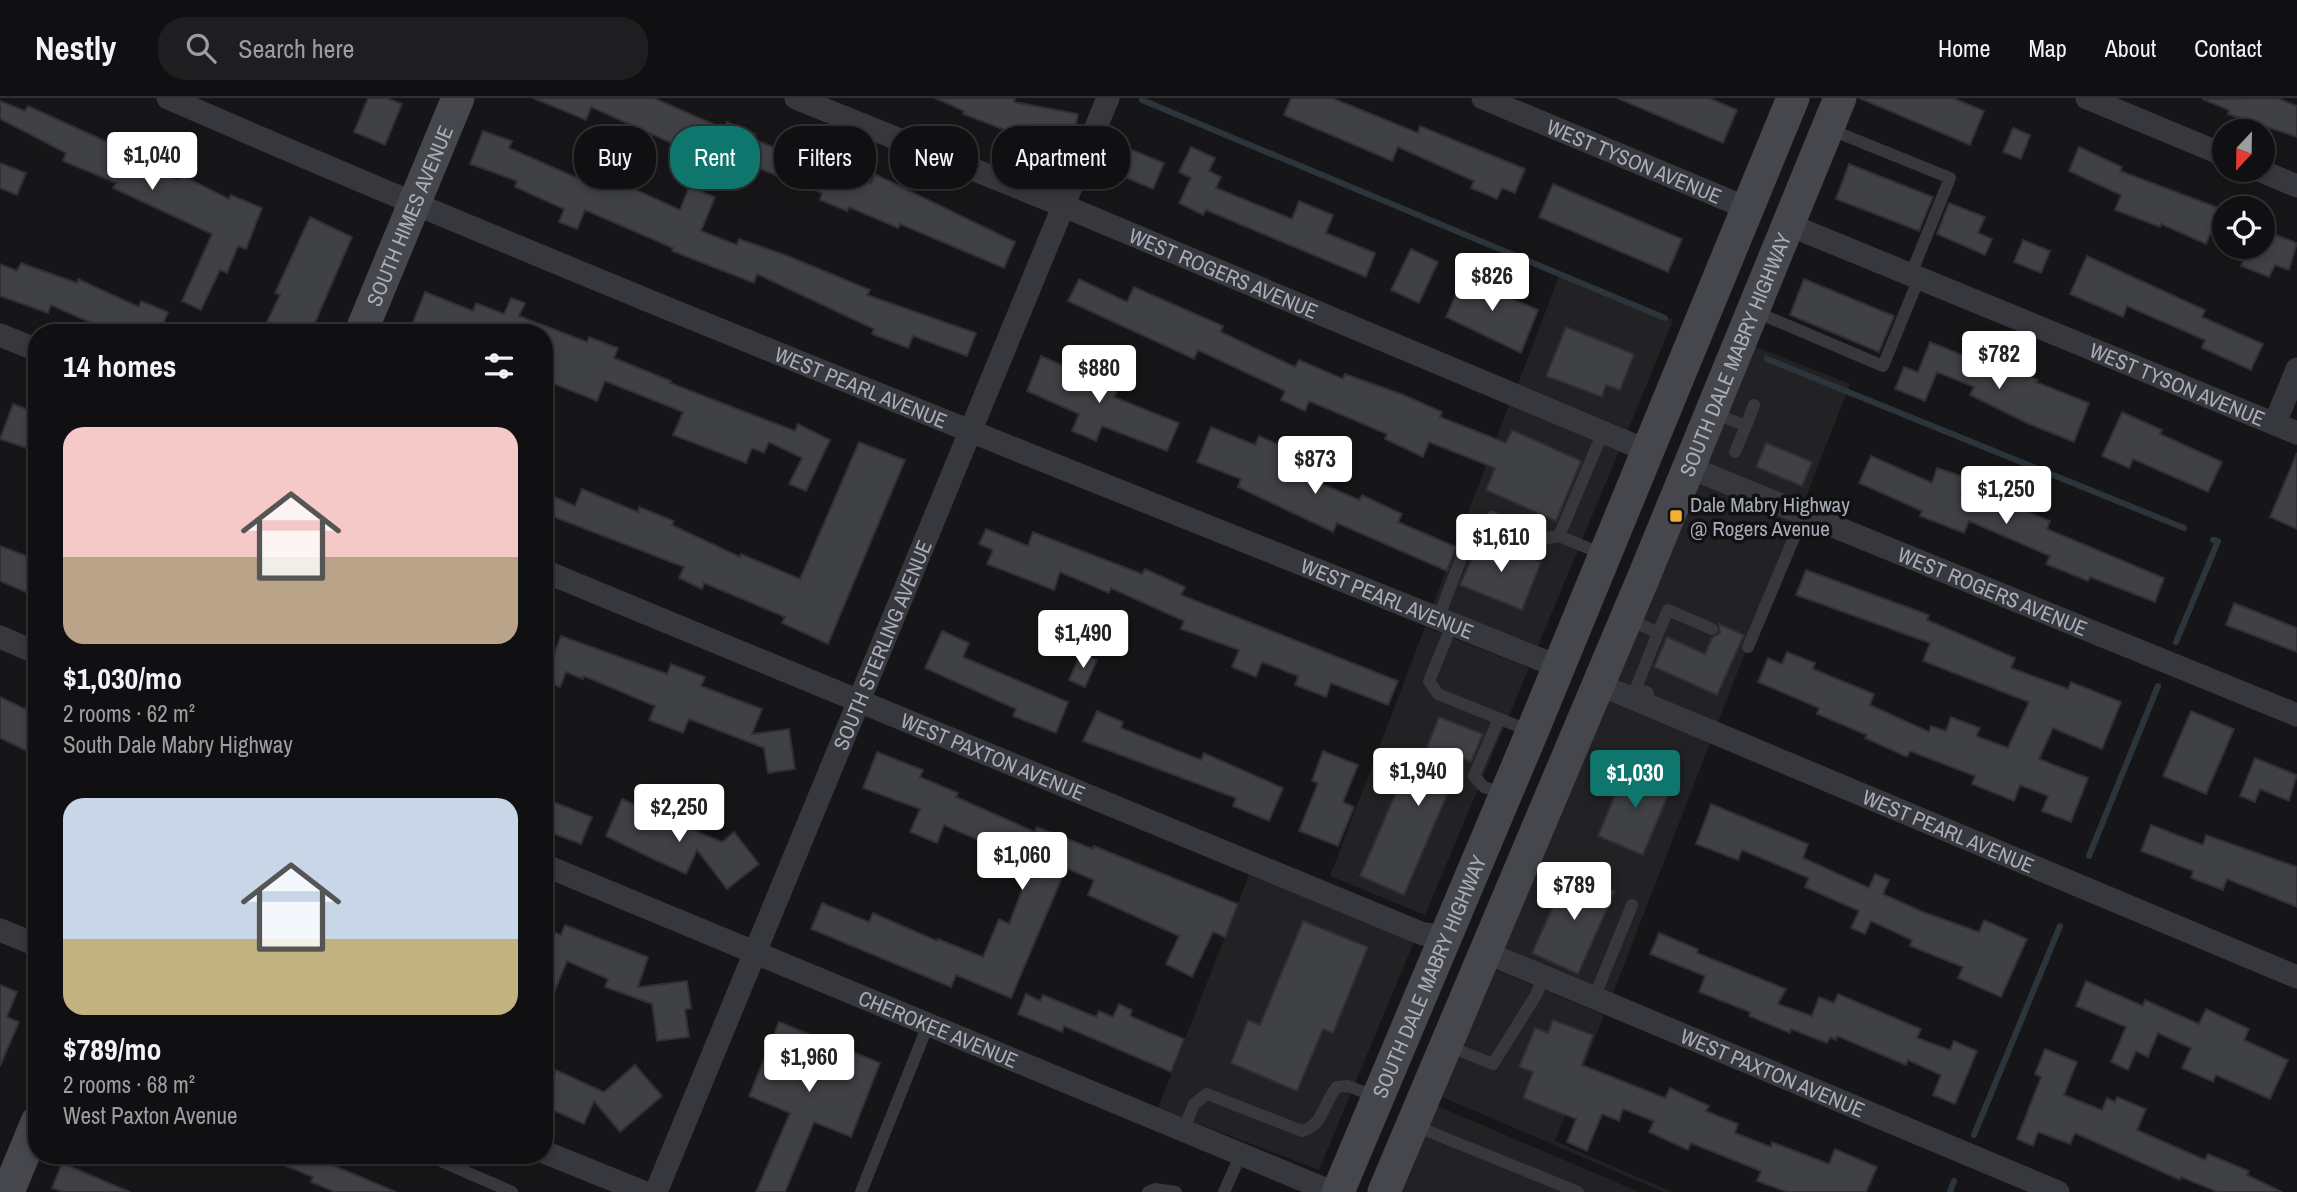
<!DOCTYPE html>
<meta charset="utf-8">
<style>
body{margin:0;font-family:"Archivo Narrow",sans-serif;background:#1e1e20;color:#f1f3f6;height:100vh;display:flex;flex-direction:column;font-size:26px;white-space:nowrap}
*{box-sizing:border-box;margin:0}
p{font-size:23px;color:#9c9d9f}
.icon{flex:none;width:38px;height:38px;fill:none;stroke:currentColor;stroke-width:2;stroke-linecap:round;stroke-linejoin:round}
.map{position:relative;flex:1;overflow:hidden}
.drawer{position:absolute;left:28px;top:226px;width:525px;height:840px;display:flex;flex-direction:column;background:#101012;border-radius:28px;box-shadow:0 4px 10px #0003,0 0 0 2px #303032}
.drawer>*{flex:none}
.top-card{position:absolute;left:574px;top:28px;width:665px;height:63px;display:flex;gap:14px}
.needle{width:46px;rotate:202deg}
.tools{position:absolute;left:2212px;top:21px;display:grid;gap:14px}
.tools a{display:grid;place-items:center;width:63px;height:63px;border-radius:50%;background:#101012;box-shadow:0 4px 10px #0003,0 0 0 2px #303032;font-size:35px}
.price{position:absolute;translate:-50% -60px;padding:0 16px;border-radius:7px;background:#fff;color:#222;font-size:23px;line-height:46px;filter:drop-shadow(0 2px 4px #0008)}
.price::after{content:'';position:absolute;left:50%;top:42px;width:21px;height:16px;margin-left:-10px;background:inherit;clip-path:polygon(0 0,100% 0,50% 100%)}
.price.current{background:#0f766e;color:#fff}
ul{padding:0;list-style:none}
li{display:grid;align-content:center;gap:14px;height:371px;padding:0 35px}
li span{display:grid;place-items:center;height:217px;border-radius:21px;color:#555}
li>.icon{margin-inline-start:auto}
span .icon{width:126px;height:126px;fill:#fffc;stroke-width:1}
li b{font-size:30px}
h2{display:flex;justify-content:space-between;align-items:center;height:84px;padding:0 35px;font-size:30px}
.pill{padding:0 24px;border-radius:28px;background:#101012;box-shadow:0 4px 10px #0003,0 0 0 2px #303032;font-size:24px;line-height:63px}
.pill.current{background:#0f766e;color:#fff}
header{display:flex;align-items:center;gap:42px;box-sizing:border-box;height:98px;padding:0 35px;background:#101012;border-bottom:2px solid #303032}
header strong{font-size:33px}
nav{display:flex;gap:38px;margin-inline-start:auto;font-size:24px}
.search{width:490px;height:63px;background:#1e1e20;display:flex;align-items:center;gap:18px;box-sizing:border-box;padding:0 24px;border-radius:28px;color:#9c9d9f;font-size:26px}
.map>svg:first-child{display:block}
.built{fill:#222225}
.lines{fill:none;stroke-linecap:round;stroke-linejoin:round}
.stream{stroke:#2c353c;stroke-width:6}
.building{fill:#404145;stroke:#303034;stroke-width:2}
.lane{stroke:#37383d;stroke-width:12}
.street{stroke:#37383d;stroke-width:23}
.secondary{stroke:#45474d;stroke-width:33}
.poi-dot{fill:#f2b134;stroke:#111113;stroke-width:2.5}
.labels{text-anchor:middle;dominant-baseline:central;stroke-width:7;stroke-linejoin:round;paint-order:stroke}
.street-label{font-size:21px;fill:#a8adb8;stroke:#111113}
.poi-label{font-size:21px;fill:#a8adb8;stroke:#111113;text-anchor:start}
</style>
<header>
<strong>Nestly</strong>
<div class="search"><svg class="icon" aria-label="search" viewBox="0 0 24 24"><circle cx="10" cy="10" r="6"/><path d="M15 15l6 6"/></svg>Search here</div>
<nav><a>Home</a><a>Map</a><a>About</a><a>Contact</a></nav>
</header>
<div class="map">
<svg width="2297" height="1094" viewBox="0 0 2297 1094">
<rect width="100%" height="100%" fill="#161618"/>
<!-- built -->
<path class="built" d="M1559,178L1673,222L1628,332L1518,286Z
M1754,248L1850,286L1804,404L1704,363Z
M1509,307L1619,353L1538,548L1433,507Z
M1695,385L1796,425L1718,624L1612,579Z
M1425,529L1529,570L1425,817L1330,778Z
M1603,601L1710,645L1613,895L1498,847Z
M1251,772L1416,839L1319,1072L1158,1010Z
M1489,869L1604,917L1555,1043L1672,1094H1664L1440,998Z
M1438,1008L1639,1094H1402Z"/>
<g class="lines">
<!-- stream -->
<path class="stream" d="M1142,2L1665,220
M1767,261L2184,430
M2176,544L2218,443L2213,442
M2089,758L2158,588
M1974,1037L2060,828
M1950,1094L1954,1083"/>
</g>
<!-- building -->
<path class="building" d="M368,0H387L402,6L385,47L354,34Z
M533,0H654L724,31L727,24L755,36L753,41L818,67L819,63L871,85L875,76L1015,144L1004,170L900,126L898,130L849,109L847,113L820,102L822,95L742,64L738,74L710,62L717,47L683,31L676,47L591,9L586,22Z
M935,0H1015L1014,4L1078,16L1071,51L1018,41V37L963,16L964,13Z
M1291,0H1332L1418,35L1420,28L1525,71L1515,95L1502,90L1497,101L1471,90L1474,83L1398,49L1392,63L1284,17Z
M1617,0H1709L1737,12L1723,45Z
M1859,0H1953L1984,13L1970,47Z
M2277,0L2297,8V39L2228,16L2229,12L2202,1Z
M0,3L25,13L28,8L114,47L178,82L181,77L229,101L231,97L262,110L246,151L238,148L227,175L220,172L201,212L182,203L212,136L113,90L116,85L63,63L66,55L0,21Z
M2013,30L2030,37L2021,61L2003,54Z
M483,33L512,43L509,50L577,80L582,67L680,112L689,89L715,99L701,133L737,147L739,141L788,158L870,192L867,197L976,235L967,258L913,238L908,250L872,236L874,231L757,176L754,185L672,153L673,150L585,112L577,131L559,124L564,111L515,89L517,83L470,66Z
M1191,49L1215,60L1209,73L1221,79L1216,90L1292,121L1299,103L1333,117L1326,135L1375,155L1366,179L1206,112L1203,117L1179,105L1191,80L1179,74Z
M2079,49L2122,69L2120,73L2224,112V140L2211,134L2206,146L2161,126L2160,129L2115,112L2121,97L2069,73Z
M1132,52L1164,65L1153,91L1122,78Z
M0,65L26,75L17,97L0,90Z
M1849,66L1933,99L1919,133L1836,101Z
M1553,86L1682,141L1668,174L1539,119Z
M1949,105L1985,119L1978,135L1992,141L1985,157L1937,136Z
M310,119L352,139L311,234H262L280,197L275,195Z
M2263,132L2297,145L2289,172L2275,167L2269,179L2241,168L2248,149H2263Z
M2023,142L2050,153L2041,175L2014,164Z
M1411,151L1438,164L1419,205L1391,192Z
M2087,158L2205,212L2202,219L2263,246L2251,272L2202,250L2205,242L2127,208L2123,219L2070,196Z
M21,165L77,185L78,181L139,209L141,203L168,214L160,234H112L51,207L48,215L0,198V166L17,173Z
M1466,173L1496,187L1494,193L1538,212L1521,255L1446,219Z
M1079,181L1127,204L1134,189L1223,228L1221,234L1295,269L1299,262L1343,281L1345,276L1404,297L1442,314L1440,319L1506,345L1512,332L1581,363L1556,423L1486,392L1495,370L1429,344L1423,359L1385,341L1387,336L1309,303L1305,313L1281,302L1285,293L1198,252L1194,261L1068,203Z
M1804,181L1894,218L1879,254L1790,217Z
M425,194L473,213L476,205L504,216L511,200L525,205L519,218L587,244L589,239L618,250L614,260L671,283L670,285L795,333L798,326L830,342L806,393L789,386L802,360L769,344L764,355L752,350L746,365L673,337L683,314L605,283L597,303L544,282V234H409Z
M1566,229L1634,256L1620,292L1606,287L1602,299L1546,278Z
M1930,244L1984,266L1987,259L2038,282L2036,284L2089,305L2074,344L2029,326L1970,297L1974,289L1937,274L1925,303L1895,291L1904,269L1918,274Z
M1041,258L1094,281L1097,274L1121,284L1114,299L1179,325L1167,353L1102,328L1096,343L1072,333L1079,316L1027,293Z
M13,306L37,315V335L33,333L26,350L0,341Z
M2122,314L2162,332L2160,336L2222,364L2208,394L2133,361L2129,370L2102,358Z
M1211,329L1255,347L1259,338L1300,356L1293,373L1359,402L1362,397L1402,416L1398,424L1456,449L1447,473L1337,425L1333,434L1238,389L1241,381L1197,364Z
M859,344L905,362L828,546L782,525L785,519L704,485L702,491L679,480L684,469L544,415V394L575,408L582,391L638,414L639,409L674,423L672,427L740,459L741,456L800,481Z
M1766,345L1812,364L1802,388L1756,369Z
M2297,355V431L2270,419Z
M1871,358L1932,385L1937,370L1967,380L1961,397L1999,411L2003,403L2050,423L2047,431L2164,480L2155,504L2090,479L2088,483L2046,466L2050,458L1969,423L1964,435L1920,418L1922,413L1859,385Z
M986,431L1028,448L1033,434L1142,476L1145,471L1185,489L1181,497L1398,583L1388,607L1331,585L1326,599L1295,587L1298,578L1262,564L1256,579L1232,569L1239,552L1181,531L1184,523L1111,490L1109,495L1060,474L1054,492L987,466L993,452L979,446Z
M1481,439L1541,464L1522,512L1460,487Z
M0,448L37,462V499L0,483Z
M1806,472L1929,517L1927,522L2015,560L2011,570L2068,591L2071,584L2121,604L2102,651L2053,630L2039,661L2088,680L2071,724L2042,713L2048,698L2020,687L2014,703L1972,686L1975,678L1910,653L1907,659L1865,640L1867,637L1817,616L1819,610L1758,584L1768,560L1782,566L1787,554L1815,565L1813,571L1874,596L1870,607L1929,634L1931,628L1946,633L1951,619L1980,630L1976,638L2008,650L2029,604L1923,563L1930,545L1796,497Z
M2234,505L2297,530V554L2226,527Z
M1719,526L1744,537L1717,597L1654,569L1667,539L1705,556L1712,540L1720,535Z
M942,533L969,545L963,559L1068,604L1056,635L1013,618L1016,611L925,570Z
M561,538L667,576L671,566L705,579L701,588L762,611L752,636L789,631L795,671L768,675L764,650L689,621L683,635L649,622L655,608L584,578L583,581L566,574L560,589L544,583Z
M1081,555L1097,562L1085,589L1069,582Z
M37,586V658L0,640V599L25,611Z
M1097,613L1123,624L1121,630L1201,662L1204,655L1283,690L1269,723L1233,708L1236,700L1083,643Z
M2191,613L2234,631L2206,696L2163,678Z
M1439,619L1483,636L1471,664L1458,659L1444,695L1447,697L1404,797L1360,778L1403,678L1414,682Z
M1323,653L1358,667L1343,704L1354,709L1338,748L1299,733L1318,685L1312,683Z
M877,654L923,672L920,679L958,695L956,699L1035,734L1037,729L1093,751L1094,748L1238,806L1225,839L1213,834L1192,879L1166,866L1179,838L1088,797L1094,782L1066,770L1011,900L956,877L951,889L811,831L822,805L869,824L873,815L937,843L938,841L983,859L999,821L1009,826L1035,758L1004,745L1001,752L944,727L937,745L910,734L920,711L863,690Z
M2255,660L2297,677L2289,703L2260,691L2255,704L2240,698Z
M1627,667L1673,685L1643,757L1598,738Z
M622,701L722,744L734,734L759,766L727,791L697,752L686,776L653,761L606,738Z
M551,703L592,719L581,746L544,732V721Z
M1711,706L1808,746L1803,760L1869,790L1875,776L1889,782L1883,796L1923,814L1979,834L1984,822L2027,841L2001,899L1958,880L1963,869L1910,848L1912,842L1871,823L1865,836L1851,830L1859,813L1805,789L1809,780L1742,752L1738,762L1696,746Z
M2151,727L2203,747L2206,737L2297,769V809L2227,781L2223,792L2191,780L2193,773L2141,753Z
M1569,773L1615,793L1578,876L1532,855Z
M1303,823L1368,849L1333,935L1323,931L1297,993L1231,965L1248,922L1260,927Z
M565,827L648,859L638,889L687,883L691,910L685,912L689,939L657,943L652,906L605,889L608,881L567,863L544,919V830L561,837Z
M1659,835L1698,851L1697,855L1786,891L1778,906L1812,918L1819,899L1834,905L1838,896L1921,931L1917,940L1950,952L1954,943L1977,953L1955,1006L1933,997L1941,977L1908,962L1906,967L1837,938L1836,942L1830,939L1827,945L1791,931L1790,935L1749,918L1750,914L1699,894L1705,878L1650,856Z
M2086,883L2143,908L2145,902L2199,926L2206,911L2249,931L2244,942L2288,962L2270,1001L2216,977L2213,984L2182,970L2191,950L2158,935L2148,959L2136,953L2128,972L2111,964L2126,929L2076,908Z
M0,887L17,894L7,919L19,924L0,968Z
M1026,896L1040,903L1043,897L1096,919L1099,913L1113,919L1119,906L1132,912L1130,918L1184,941L1171,974L1064,928L1062,934L1018,916Z
M1553,922L1593,937L1582,967L1665,1000L1670,990L1709,1008L1706,1013L1738,1026L1735,1035L1771,1049L1772,1044L1829,1066L1835,1051L1877,1069L1866,1094H1787L1757,1083L1761,1073L1691,1045L1688,1052L1649,1034L1654,1023L1623,1011L1619,1023L1602,1016L1587,1053L1567,1044L1576,1021L1523,1000L1533,974L1519,969L1535,930L1548,935Z
M779,924L880,965L851,1039L814,1024L785,1094H756L790,1015L749,998Z
M2045,951L2077,964L2064,997L2102,1012L2107,1000L2115,1004L2117,999L2146,1011L2137,1032L2205,1062L2208,1056L2249,1073L2247,1077L2282,1094H2218L2181,1079L2180,1082L2075,1035L2070,1046L2038,1034L2033,1048L2017,1041L2041,979L2035,976Z
M635,967L662,998L620,1034L594,1003L584,1026L544,1008V999L556,972L604,994Z
M309,1057L396,1094H335L311,1084L313,1079L261,1058Z
M62,1065L90,1077L130,1094H63L52,1090Z"/>
<g class="lines">
<!-- lane -->
<path class="lane" d="M1829,31L1950,80L1911,176
M1756,214L1883,268L1919,180
M1711,314L1746,328L1754,307
M1735,354L1746,328
M1559,438L1605,457
M1627,520L1658,535L1668,512L1712,531
M1438,521L1470,437L1492,419L1547,440L1559,438L1603,334
M1452,527L1429,583L1438,596L1532,634
M1748,549L1804,416
M1648,595L1636,590L1658,535
M1499,621L1474,678L1484,689L1504,696
M1594,900L1632,807
M1448,948L1493,966L1536,897L1544,879
M1413,1027L1578,1094
M1183,1033L1194,1006L1207,996L1302,1033C1324,1027 1323,1005 1337,989L1348,988L1376,999
M427,1057L512,1094
M861,1094L928,927
M1148,1094L1155,1091L1176,1094
M1224,1094L1241,1056"/>
<!-- street -->
<g class="street">
<path id="s1" d="M168,0C628,200 1094,382 1559,569"/>
<path id="s2" d="M796,0L1064,108L1648,353"/>
<path id="s3" d="M1483,0L1747,110"/>
<path d="M2087,0L2224,57"/>
<path d="M2259,72L2297,88"/>
<path id="s4" d="M1787,126L2297,335"/>
<path d="M0,237L37,252"/>
<path d="M2275,325L2297,271"/>
<path id="s5" d="M1688,369L2297,617"/>
<path id="s6" d="M544,473L1423,836L1446,838"/>
<path d="M0,539L37,555"/>
<path id="s7" d="M1598,586L2297,879"/>
<path id="s8" d="M544,767L1332,1094"/>
<path d="M0,832L37,847"/>
<path id="s9" d="M1485,854L2058,1094"/>
<path d="M544,1054L643,1094"/>
<path id="s10" d="M656,1094L1108,0"/>
</g>
<!-- secondary -->
<g class="secondary">
<path id="s11" d="M361,234L458,0"/>
<path d="M8,1094L37,1024"/>
<path id="s12" d="M1338,1094L1532,634L1793,0"/>
<path id="s13" d="M1384,1094L1645,476L1840,0"/>
</g>
</g>
<!-- markers -->
<rect class="poi-dot" x="1669" y="411" width="14" height="14" rx="3.5"/>
<g class="labels">
<!-- street labels -->
<g class="street-label">
<text stroke="none"><textPath href="#s3" startOffset="164">WEST TYSON AVENUE</textPath></text>
<text stroke="none"><textPath href="#s11" startOffset="126">SOUTH HIMES AVENUE</textPath></text>
<text stroke="none"><textPath href="#s2" startOffset="462">WEST ROGERS AVENUE</textPath></text>
<text stroke="none"><textPath href="#s13" startOffset="908">SOUTH DALE MABRY HIGHWAY</textPath></text>
<text stroke="none"><textPath href="#s4" startOffset="422">WEST TYSON AVENUE</textPath></text>
<text stroke="none"><textPath href="#s1" startOffset="751">WEST PEARL AVENUE</textPath></text>
<text stroke="none"><textPath href="#s5" startOffset="329">WEST ROGERS AVENUE</textPath></text>
<text stroke="none"><textPath href="#s1" startOffset="1318">WEST PEARL AVENUE</textPath></text>
<text stroke="none"><textPath href="#s10" startOffset="592">SOUTH STERLING AVENUE</textPath></text>
<text stroke="none"><textPath href="#s6" startOffset="486">WEST PAXTON AVENUE</textPath></text>
<text stroke="none"><textPath href="#s7" startOffset="380">WEST PEARL AVENUE</textPath></text>
<text stroke="none"><textPath href="#s12" startOffset="234">SOUTH DALE MABRY HIGHWAY</textPath></text>
<text stroke="none"><textPath href="#s8" startOffset="427">CHEROKEE AVENUE</textPath></text>
<text stroke="none"><textPath href="#s9" startOffset="312">WEST PAXTON AVENUE</textPath></text>
</g>
<!-- poi labels -->
<g class="poi-label">
<text x="1690" y="406">Dale Mabry Highway<tspan x="1690" dy="24">@ Rogers Avenue</tspan></text>
</g>
</g>
</svg>
<div class="tools">
<a><svg class="needle" viewBox="-14 -14 28 28"><path d="M0-13l5 13h-10z" fill="#e53935"/><path d="M0 13l5-13h-10z" fill="#9c9d9f"/></svg></a>
<a><svg class="icon" aria-label="locate" viewBox="0 0 24 24"><circle cx="12" cy="12" r="6"/><path d="M12 2v4M12 18v4M2 12h4M18 12h4"/></svg></a>
</div>
<b class="price" style="left:152px;top:94px">$1,040</b>
<b class="price" style="left:1492px;top:215px">$826</b>
<b class="price" style="left:1999px;top:293px">$782</b>
<b class="price" style="left:1099px;top:307px">$880</b>
<b class="price" style="left:1315px;top:398px">$873</b>
<b class="price" style="left:2006px;top:428px">$1,250</b>
<b class="price" style="left:1501px;top:476px">$1,610</b>
<b class="price" style="left:1083px;top:572px">$1,490</b>
<b class="price" style="left:1418px;top:710px">$1,940</b>
<b class="price current" style="left:1635px;top:712px">$1,030</b>
<b class="price" style="left:679px;top:746px">$2,250</b>
<b class="price" style="left:1022px;top:794px">$1,060</b>
<b class="price" style="left:1574px;top:824px">$789</b>
<b class="price" style="left:809px;top:996px">$1,960</b>
<div class="top-card">
<a class="pill">Buy</a>
<a class="pill current">Rent</a>
<a class="pill">Filters</a>
<a class="pill">New</a>
<a class="pill">Apartment</a>
</div>
<section class="drawer">
<h2>14 homes<svg class="icon" aria-label="filters" viewBox="0 0 24 24"><path d="M4 7h16M4 17h16"/><circle cx="9" cy="7" r="2"/><circle cx="15" cy="17" r="2"/></svg></h2>
<ul>
<li><span style="background:linear-gradient(#f6c9c9 60%,#b9a48a 0)"><svg class="icon" aria-label="home" viewBox="0 0 24 24"><path d="M3 11l9-7 9 7M6 9v11h12V9"/></svg></span><div><b>$1,030/mo</b><p>2 rooms · 62 m²</p><p>South Dale Mabry Highway</p></div></li>
<li><span style="background:linear-gradient(#c9d6e8 65%,#c2b280 0)"><svg class="icon" aria-label="home" viewBox="0 0 24 24"><path d="M3 11l9-7 9 7M6 9v11h12V9"/></svg></span><div><b>$789/mo</b><p>2 rooms · 68 m²</p><p>West Paxton Avenue</p></div></li>
</ul>
</section>
</div>
